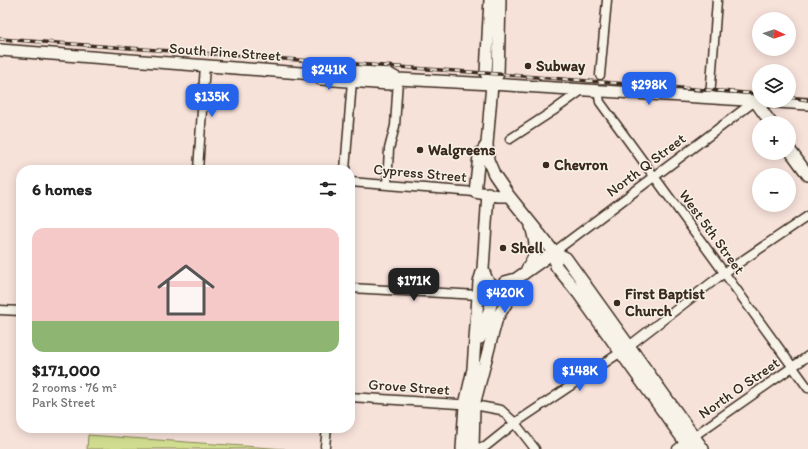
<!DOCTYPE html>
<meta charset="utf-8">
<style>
body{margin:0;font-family:Itim,sans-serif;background:#f6f6f6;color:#222;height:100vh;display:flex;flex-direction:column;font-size:15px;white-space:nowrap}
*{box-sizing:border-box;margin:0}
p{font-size:13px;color:#767676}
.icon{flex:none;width:22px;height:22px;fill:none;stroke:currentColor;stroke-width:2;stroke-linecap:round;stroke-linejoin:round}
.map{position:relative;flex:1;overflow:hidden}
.details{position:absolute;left:16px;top:165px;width:339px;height:268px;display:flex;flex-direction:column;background:#fff;border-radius:16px;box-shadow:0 2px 10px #0003}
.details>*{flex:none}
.needle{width:26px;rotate:94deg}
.fabs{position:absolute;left:752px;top:12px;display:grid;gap:8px}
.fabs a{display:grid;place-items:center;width:44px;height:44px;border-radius:50%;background:#fff;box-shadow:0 2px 10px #0003;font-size:20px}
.price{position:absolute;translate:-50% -34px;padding:0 9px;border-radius:8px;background:#2563eb;color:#fff;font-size:13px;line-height:26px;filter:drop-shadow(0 1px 2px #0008)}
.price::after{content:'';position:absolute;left:50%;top:24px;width:12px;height:9px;margin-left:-6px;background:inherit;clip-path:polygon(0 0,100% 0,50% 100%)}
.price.active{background:#222;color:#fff}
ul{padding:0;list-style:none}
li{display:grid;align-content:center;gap:8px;height:212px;padding:0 16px}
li+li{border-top:1px solid #e0e0e0}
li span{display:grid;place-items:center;height:124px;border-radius:12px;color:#555}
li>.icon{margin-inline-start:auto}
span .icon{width:72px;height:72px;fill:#fffc;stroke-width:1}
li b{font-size:17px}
h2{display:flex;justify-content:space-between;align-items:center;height:48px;padding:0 16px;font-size:17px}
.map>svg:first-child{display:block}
.green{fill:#d0dd90;stroke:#868457}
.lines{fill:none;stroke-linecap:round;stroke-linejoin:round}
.street-casing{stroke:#3b2a1e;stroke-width:11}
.secondary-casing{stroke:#3b2a1e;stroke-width:14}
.street{stroke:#f7f3e8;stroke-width:8}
.secondary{stroke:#f7f3e8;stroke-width:11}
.rail-casing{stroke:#3b2a1e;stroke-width:3.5}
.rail{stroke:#f7f3e8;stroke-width:2;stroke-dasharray:6;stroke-linecap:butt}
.poi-dot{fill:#3b2a1e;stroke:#f7f3e8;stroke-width:1.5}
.labels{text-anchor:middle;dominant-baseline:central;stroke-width:3;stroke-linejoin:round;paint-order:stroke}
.street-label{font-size:15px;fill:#3b2a1e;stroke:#f7f3e8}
.poi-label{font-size:15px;font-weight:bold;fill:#3b2a1e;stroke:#f7f3e8;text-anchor:start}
</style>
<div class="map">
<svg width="808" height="449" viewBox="0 0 808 449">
<rect width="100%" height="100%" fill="#f7e2da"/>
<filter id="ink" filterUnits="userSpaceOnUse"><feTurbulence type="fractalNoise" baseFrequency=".025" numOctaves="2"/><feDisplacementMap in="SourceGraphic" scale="8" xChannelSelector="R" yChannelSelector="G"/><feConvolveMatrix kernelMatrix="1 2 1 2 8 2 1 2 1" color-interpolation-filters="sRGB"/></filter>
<g filter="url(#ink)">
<!-- green -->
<path class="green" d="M88,435L285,449H87Z"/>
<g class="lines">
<defs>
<path id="street" d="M600,75L607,0
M598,91L600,102L808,388
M710,98L717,0
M510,139L553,111L582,90
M198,170L205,65
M345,170L352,81
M350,182L475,192
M387,185L389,149L395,126L398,79
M554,252L755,101
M350,288L479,295L493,299
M0,310L21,311
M350,397L474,405L501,410L515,423L535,449
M325,446L327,428
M473,448L485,447L515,423L621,352L724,273L808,216
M677,449L694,436L808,356"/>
<path id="secondary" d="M490,0L486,73L492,84
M500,0L498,74L492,84L487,144L488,160L494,174L509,196L554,252L556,266L578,293L690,449
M0,50L314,74L322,69L389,74L398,79L492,84L808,104
M314,74L321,79L389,84L398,79
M755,101L771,123
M487,144L479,156L475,192L498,196H509
M789,149L808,175
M554,252L566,258L703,449
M483,269C487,281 487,284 500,289
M527,269C539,252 536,245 531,226
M480,338L493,299L505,282L516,279L554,252
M462,449L465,405L473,369L479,282L483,269L488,193
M473,449L474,405L491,340L497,318L512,294L516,279"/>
</defs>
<!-- street casing -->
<use href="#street" class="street-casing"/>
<!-- secondary casing -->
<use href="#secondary" class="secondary-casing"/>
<!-- street -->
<use href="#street" class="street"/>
<!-- secondary -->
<use href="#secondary" class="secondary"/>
<defs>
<path id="rail" d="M0,39L498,74L759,94
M789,97L808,100"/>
</defs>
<!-- rail casing -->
<use href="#rail" class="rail-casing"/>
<!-- rail -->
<use href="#rail" class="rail"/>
</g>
</g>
<!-- markers -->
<g class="poi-dot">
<circle cx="528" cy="66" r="4"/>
<circle cx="420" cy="150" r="4"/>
<circle cx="546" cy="165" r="4"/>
<circle cx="503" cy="248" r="4"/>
<circle cx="617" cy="303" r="4"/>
</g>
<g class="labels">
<!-- street labels -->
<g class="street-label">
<text transform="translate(225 52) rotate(4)">South Pine Street</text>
<text transform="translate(646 165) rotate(-37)">North Q Street</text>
<text transform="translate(420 173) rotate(5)">Cypress Street</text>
<text transform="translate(712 232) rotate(54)">West 5th Street</text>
<text transform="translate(409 387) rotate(4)">Grove Street</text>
<text transform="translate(739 388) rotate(-35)">North O Street</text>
</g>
<!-- poi labels -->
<g class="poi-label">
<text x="536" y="66">Subway</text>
<text x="428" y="150">Walgreens</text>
<text x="554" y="165">Chevron</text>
<text x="511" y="248">Shell</text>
<text x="625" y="294">First Baptist<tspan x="625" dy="17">Church</tspan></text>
</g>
</g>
</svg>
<div class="fabs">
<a><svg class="needle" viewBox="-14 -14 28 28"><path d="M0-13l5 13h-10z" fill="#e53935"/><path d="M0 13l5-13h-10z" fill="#767676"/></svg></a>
<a><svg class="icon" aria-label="layers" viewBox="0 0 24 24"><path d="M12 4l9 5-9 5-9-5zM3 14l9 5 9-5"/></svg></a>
<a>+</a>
<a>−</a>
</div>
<b class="price" style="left:329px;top:91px">$241K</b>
<b class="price" style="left:649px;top:106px">$298K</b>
<b class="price" style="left:212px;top:118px">$135K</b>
<b class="price active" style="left:414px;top:302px">$171K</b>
<b class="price" style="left:505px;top:314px">$420K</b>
<b class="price" style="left:580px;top:392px">$148K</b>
<section class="details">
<h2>6 homes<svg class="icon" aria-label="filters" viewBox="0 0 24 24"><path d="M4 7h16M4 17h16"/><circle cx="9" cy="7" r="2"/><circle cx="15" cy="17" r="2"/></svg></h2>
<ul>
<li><span style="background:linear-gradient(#f6c9c9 75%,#8fb573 0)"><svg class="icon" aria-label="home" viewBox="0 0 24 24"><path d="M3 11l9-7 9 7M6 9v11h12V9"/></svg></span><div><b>$171,000</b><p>2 rooms · 76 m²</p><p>Park Street</p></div></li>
</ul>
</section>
</div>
